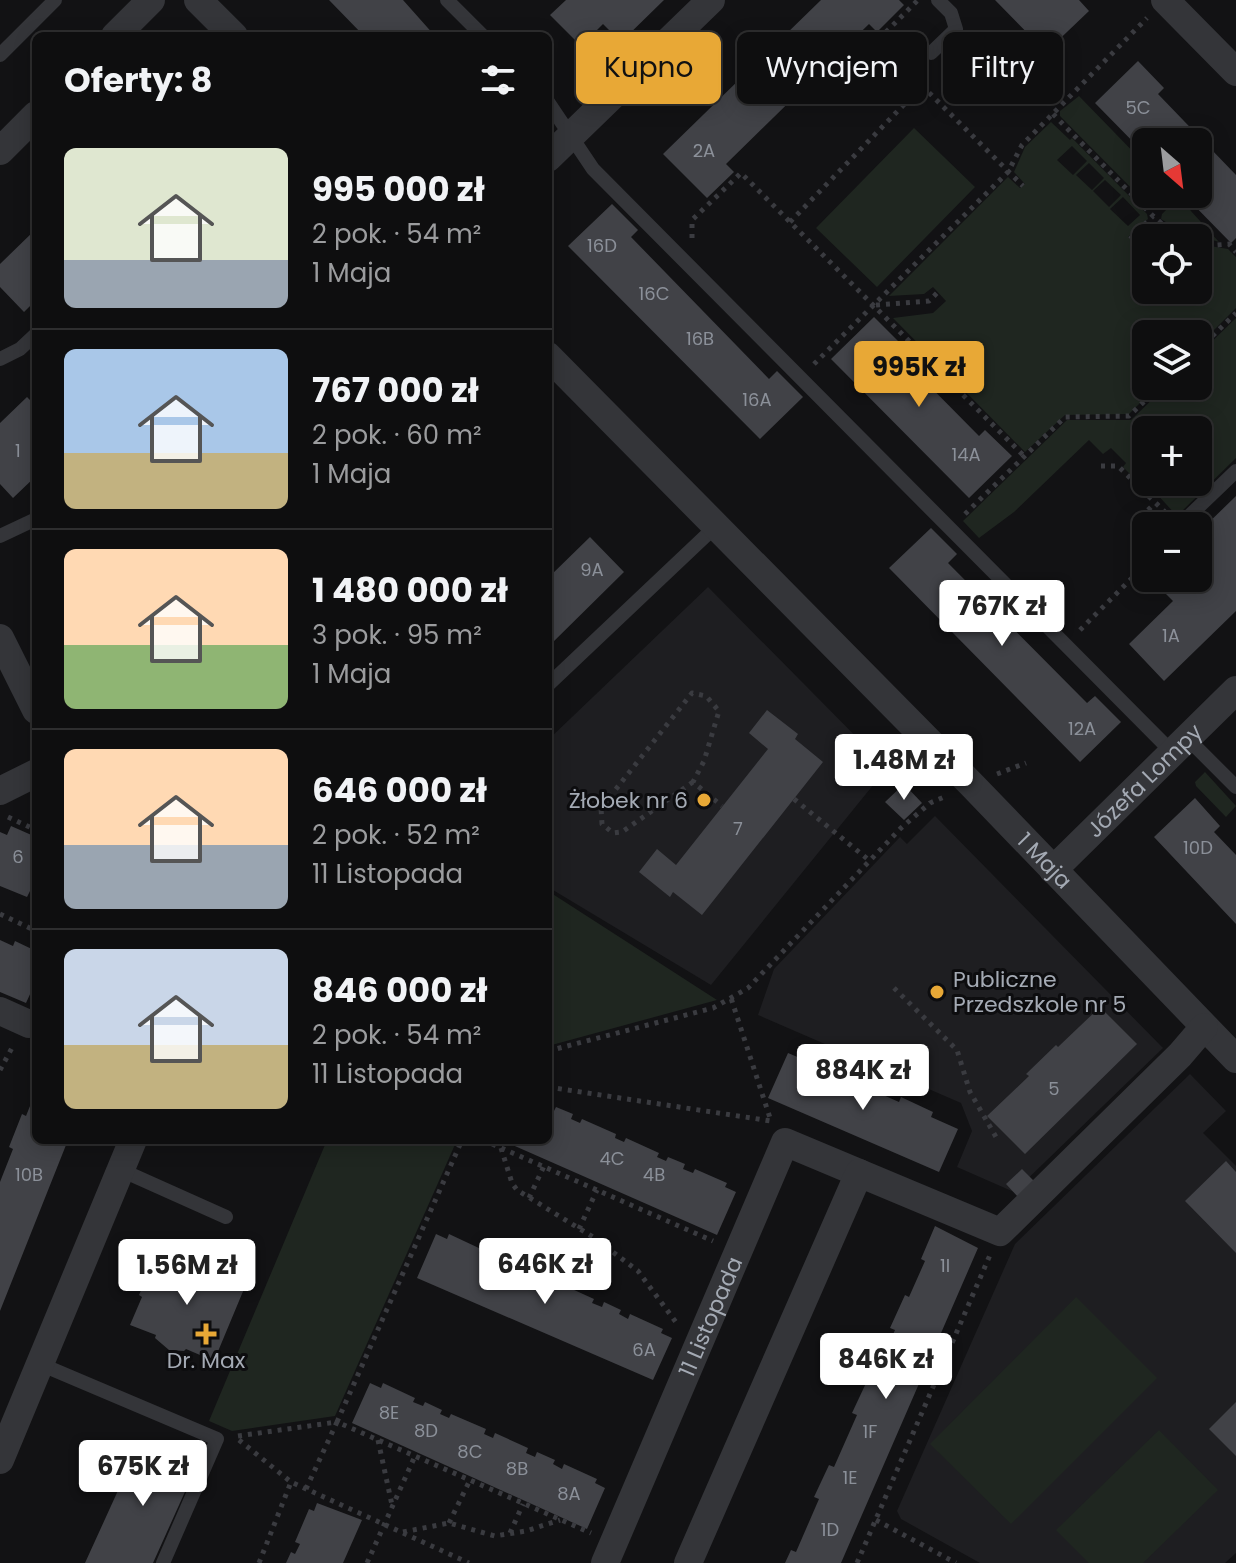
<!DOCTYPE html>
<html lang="pl">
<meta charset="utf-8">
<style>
body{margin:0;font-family:Poppins,sans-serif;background:#1c1c1d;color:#f1f3f6;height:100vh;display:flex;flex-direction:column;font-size:30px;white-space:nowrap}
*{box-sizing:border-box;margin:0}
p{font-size:26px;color:#9b9c9e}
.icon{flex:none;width:44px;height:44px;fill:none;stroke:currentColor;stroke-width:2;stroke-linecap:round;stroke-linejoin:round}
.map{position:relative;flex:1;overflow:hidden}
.details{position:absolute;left:32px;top:32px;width:520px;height:1112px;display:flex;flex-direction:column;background:#0e0e0f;border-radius:12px;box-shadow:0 4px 20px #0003,0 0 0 2px #2e2e2f}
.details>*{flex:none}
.hud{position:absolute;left:576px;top:32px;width:540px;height:72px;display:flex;gap:16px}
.needle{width:52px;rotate:152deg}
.controls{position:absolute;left:1132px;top:128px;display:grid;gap:16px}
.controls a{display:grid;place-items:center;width:80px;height:80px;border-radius:12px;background:#0e0e0f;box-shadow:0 4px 20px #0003,0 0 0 2px #2e2e2f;font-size:40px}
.price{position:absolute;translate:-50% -68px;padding:0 18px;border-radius:8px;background:#fff;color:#222;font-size:26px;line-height:52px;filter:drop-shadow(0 2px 4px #0008)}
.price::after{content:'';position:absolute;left:50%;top:48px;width:24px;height:18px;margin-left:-12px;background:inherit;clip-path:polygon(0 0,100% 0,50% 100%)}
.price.active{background:#e8a836;color:#111}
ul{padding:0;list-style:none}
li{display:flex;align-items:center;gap:24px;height:200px;padding:0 32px}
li+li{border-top:2px solid #2e2e2f}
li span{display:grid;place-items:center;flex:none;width:224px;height:160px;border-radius:12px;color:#555}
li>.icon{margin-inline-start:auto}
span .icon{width:96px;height:96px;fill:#fffc;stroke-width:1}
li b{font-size:34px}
h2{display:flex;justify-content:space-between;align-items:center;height:96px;padding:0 32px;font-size:34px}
.pill{padding:0 28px;border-radius:12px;background:#0e0e0f;box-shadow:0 4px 20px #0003,0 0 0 2px #2e2e2f;font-size:28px;line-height:72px}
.pill.active{background:#e8a836;color:#111}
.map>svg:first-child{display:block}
.built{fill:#1e1e21}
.green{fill:#1f2620;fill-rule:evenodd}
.building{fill:#414247}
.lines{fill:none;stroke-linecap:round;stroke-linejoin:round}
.path{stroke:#3a3b40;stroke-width:5;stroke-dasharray:4 6;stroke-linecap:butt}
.lane{stroke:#343539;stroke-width:14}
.street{stroke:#343539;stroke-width:28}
.poi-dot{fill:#e8a836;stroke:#0d0d0f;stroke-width:3}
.labels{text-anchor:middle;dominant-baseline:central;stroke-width:6;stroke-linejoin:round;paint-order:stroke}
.number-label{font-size:18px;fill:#8b9099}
.street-label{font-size:22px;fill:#a4aab4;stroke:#0d0d0f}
.poi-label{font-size:22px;fill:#a4aab4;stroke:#0d0d0f;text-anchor:end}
</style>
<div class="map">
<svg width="1236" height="1563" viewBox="0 0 1236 1563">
<rect width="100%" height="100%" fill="#121214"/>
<!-- built -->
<path class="built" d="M708,587L887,768L711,985L548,887V740Z
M935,816L1163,1048L1014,1192L957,1167L972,1131L961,1103L758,1015L774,969L900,837L907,844Z
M1190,1074L1226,1111L1203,1133L1236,1166V1553L1225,1563H980L901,1519L897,1511L1015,1244Z"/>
<!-- green -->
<path class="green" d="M1079,96L1146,165V194H1172L1156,210H1153L1060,116V111Z
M1051,122L1070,140L1072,138L1147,214L1148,219L1128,237L1132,241L1153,223L1183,238H1146V290H1198V244L1228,249L1236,257V308L1198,346V334H1146V386H1157L1129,414L1065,415L1025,452L893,318L933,313L946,301L933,287L924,294L889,296L1008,177L1020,188L1025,184L1014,172L1025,147ZM1072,146L1087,161L1073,175L1057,160ZM1089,163L1104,178L1092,190L1076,175ZM1105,180L1121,195L1109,207L1093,191ZM1123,197L1140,215L1128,226L1110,209Z
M914,128L975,187L877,287L816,228Z
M1176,200H1181L1219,242L1177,229L1161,219L1162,214Z
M1236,318V458L1177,516L1154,491L1150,494L1123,467L1126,463L1111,448L1103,454L1089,440L1014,512L979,538L963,521L1067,420H1131L1166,386H1198V355ZM1146,430H1198V482H1146Z
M1205,772L1236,806L1226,817L1196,786L1195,782Z
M548,891L717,1000L548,1046Z
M327,1140H457L335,1416L232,1431L209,1421Z
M1076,1297L1157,1378L1011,1524L930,1444Z
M1159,1430L1218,1490L1143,1563H1089L1056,1530Z"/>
<!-- building -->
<path class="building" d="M329,0H403L435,36H364Z
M566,0H664L621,42L603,24L581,46L550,15Z
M821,0H899L904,5L877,32L869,24L830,62L819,76L818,74L726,164L734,172L707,198L663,154Z
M995,0H1079L1089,11L1046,52Z
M1138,61L1164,88L1158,94L1236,175V238L1231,243L1183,194H1198V142H1146V155L1095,103Z
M612,204L638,230L631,237L769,379L777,371L803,397L760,439L568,246Z
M36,229V300L24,312L0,287V264Z
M874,317L901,344L894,350L979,436L985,430L1012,456L969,498L831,359Z
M27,397L36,406V476L13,498L0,484V423Z
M1236,496V611L1164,681L1129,644L1173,601L1150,578H1198V533Z
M931,528L957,554L948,563L1087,703L1095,696L1121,722L1080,762L889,568Z
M590,537L624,572L548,647V578Z
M767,710L798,734L795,739L823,762L702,915L673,892L670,897L639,872L657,849L676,865L768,749L749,733Z
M904,784L922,803L904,820L885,802Z
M1195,798L1220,826L1214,832L1236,855V924L1154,837Z
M11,826L36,837V891L35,893L30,891L27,897L0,886V832L7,835Z
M0,940L13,946L15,941L36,951V981L26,1003L0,992Z
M1100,1007L1137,1044L1025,1154L987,1116L1029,1076L1026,1074L1056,1045L1058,1047Z
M788,1053L814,1064L816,1060L849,1075L847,1079L899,1102L901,1097L933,1112L931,1117L958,1129L939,1172L768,1098Z
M36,1091V1140H68L0,1311V1182L13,1149L9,1147L22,1114L26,1116Z
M556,1107L573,1114L571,1119L580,1123L582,1119L616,1134L615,1138L624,1142L626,1138L659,1153L657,1157L666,1161L668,1157L685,1164L683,1169L693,1173L695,1169L727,1183L725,1187L736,1192L717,1235L501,1140H548V1108L554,1111Z
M1226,1161L1236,1172V1253L1185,1201Z
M1022,1169L1034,1181L1018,1197L1006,1184Z
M935,1226L978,1248L841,1563H785L791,1550L796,1552L819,1499L814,1497L829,1465L834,1467L857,1415L852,1413L867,1381L871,1383L895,1330L890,1328L905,1295L909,1297L925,1261L921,1259Z
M436,1234L447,1239L449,1234L481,1249L479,1253L489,1257L491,1253L508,1261L505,1265L515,1269L517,1265L552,1280L550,1284L559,1288L561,1284L594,1299L592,1303L602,1307L604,1302L621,1310L619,1314L628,1319L630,1314L663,1329L661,1333L672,1338L653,1380L417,1278Z
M161,1253L190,1266L192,1261L214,1271L212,1275L244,1289L214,1361L186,1349L184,1351L169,1350L155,1338L156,1335L130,1325L142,1297L139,1295L146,1279L149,1281Z
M370,1383L381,1388L383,1383L415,1398L413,1402L423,1406L425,1402L442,1410L440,1414L449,1418L451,1414L486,1429L484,1434L493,1438L495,1433L528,1448L526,1453L535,1457L537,1452L555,1460L553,1464L562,1469L564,1464L597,1479L595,1483L605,1488L587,1529L352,1423Z
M1236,1402V1456L1209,1429Z
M141,1440L197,1465L153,1563H85Z
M317,1503L362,1520L343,1563H286L291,1552L295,1554L300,1544L295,1542L309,1509L314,1511Z"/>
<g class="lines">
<!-- path -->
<path class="path" d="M917,1L877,41L1023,186
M1053,114L1153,216L1168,229L1189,238
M790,222L922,86
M692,238V220L741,173L1024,456
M1130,239L1153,216
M1198,241L1217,245L1229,244L1236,252
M876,305L929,301L938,292
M1198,350L1236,313
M814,364L1008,172L1022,145L1147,18
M1101,466H1118L1168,515
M1148,510L1155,503
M965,514L1065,417L1129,416L1160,386
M1080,630L1146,564
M997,774L1026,763
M693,782L622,832L613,833L602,824L601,808L692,693L706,696L719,711L704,761L693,782L722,806
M794,799L870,861
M8,817L36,830
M0,914L36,931
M894,988L957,1050L970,1092L996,1137
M548,1051L713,1008L748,988L901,828L930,803L944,797
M0,1070L13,1046
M548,1087L771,1121L731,998
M483,1140L713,1241
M501,1148L512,1183L517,1190L593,1237L638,1271L678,1325
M529,1198L544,1166
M579,1229L597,1190
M238,1436L337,1422L462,1140
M239,1440L291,1482L469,1563
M378,1440L392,1505
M306,1489L337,1422L591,1533
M876,1520L956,1563
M449,1523L470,1480
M403,1532L449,1523L495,1536L526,1531L560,1520
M510,1533L523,1504
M259,1563L291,1482
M367,1563L415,1456
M857,1563L990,1255"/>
<!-- lane -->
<path class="lane" d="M447,0L483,36
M931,53L956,29L951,13L938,0
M0,55L55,0
M548,102L593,169L1172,752
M0,359L20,349L36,334
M1186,519L1236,471
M0,536L36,519
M548,685L715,527
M1187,738L1236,787
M121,1170L226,1217
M40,1364L217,1439L163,1563"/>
<!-- street -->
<g class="street">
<path d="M198,0L234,36"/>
<path d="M1165,0L1236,72"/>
<path d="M115,36L151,0"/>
<path d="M0,151L36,115"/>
<path d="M548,158L711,0"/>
<path id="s1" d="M548,356L972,785L1236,1059"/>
<path d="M0,638L36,710"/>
<path d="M0,791L36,773"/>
<path id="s2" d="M1053,870L1236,690"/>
<path d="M0,1011L29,1024L36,1023"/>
<path d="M0,1460L133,1140"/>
<path id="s3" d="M605,1563L785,1142L859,1173"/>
<path d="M688,1563L859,1173L1000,1232L1180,1055L1204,1027"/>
</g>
</g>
<!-- markers -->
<g class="poi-dot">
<circle cx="704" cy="800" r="8"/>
<circle cx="937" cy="992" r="8"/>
<path d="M202 1322h8v8h8v8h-8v8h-8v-8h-8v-8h8z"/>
</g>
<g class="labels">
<!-- number labels -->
<g class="number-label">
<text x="1138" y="107">5C</text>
<text x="704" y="150">2A</text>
<text x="602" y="245">16D</text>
<text x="654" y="293">16C</text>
<text x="700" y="338">16B</text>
<text x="757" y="399">16A</text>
<text x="18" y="450">1</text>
<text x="966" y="454">14A</text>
<text x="592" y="569">9A</text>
<text x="1171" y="635">1A</text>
<text x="1082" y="728">12A</text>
<text x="738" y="828">7</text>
<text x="1198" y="847">10D</text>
<text x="18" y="856">6</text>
<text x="1054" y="1088">5</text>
<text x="612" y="1158">4C</text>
<text x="29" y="1174">10B</text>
<text x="654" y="1174">4B</text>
<text x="945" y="1265">1I</text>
<text x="644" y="1349">6A</text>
<text x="389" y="1412">8E</text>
<text x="426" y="1430">8D</text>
<text x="870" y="1431">1F</text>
<text x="470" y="1451">8C</text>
<text x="517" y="1468">8B</text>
<text x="850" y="1477">1E</text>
<text x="569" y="1493">8A</text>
<text x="830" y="1529">1D</text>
</g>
<!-- street labels -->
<g class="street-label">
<text stroke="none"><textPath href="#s2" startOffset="128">Józefa Lompy</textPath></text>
<text stroke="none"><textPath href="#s1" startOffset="708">1 Maja</textPath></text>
<text stroke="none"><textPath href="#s3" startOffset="268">11 Listopada</textPath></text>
</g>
<!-- poi labels -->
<g class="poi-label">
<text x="688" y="800">Żłobek nr 6</text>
<text x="953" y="979" text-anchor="start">Publiczne<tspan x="953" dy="25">Przedszkole nr 5</tspan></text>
<text x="206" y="1360" text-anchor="middle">Dr. Max</text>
</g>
</g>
</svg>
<div class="controls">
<a><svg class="needle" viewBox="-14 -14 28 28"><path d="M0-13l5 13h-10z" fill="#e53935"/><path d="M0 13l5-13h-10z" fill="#9b9c9e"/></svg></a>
<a><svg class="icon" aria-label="locate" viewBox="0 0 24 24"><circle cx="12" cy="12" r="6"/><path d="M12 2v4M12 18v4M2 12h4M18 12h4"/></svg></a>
<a><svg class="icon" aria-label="layers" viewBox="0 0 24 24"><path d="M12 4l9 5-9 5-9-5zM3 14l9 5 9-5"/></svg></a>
<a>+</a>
<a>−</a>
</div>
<b class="price active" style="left:919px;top:409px">995K zł</b>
<b class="price" style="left:1002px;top:648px">767K zł</b>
<b class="price" style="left:904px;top:802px">1.48M zł</b>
<b class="price" style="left:863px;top:1112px">884K zł</b>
<b class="price" style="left:545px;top:1306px">646K zł</b>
<b class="price" style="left:187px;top:1307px">1.56M zł</b>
<b class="price" style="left:886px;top:1401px">846K zł</b>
<b class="price" style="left:143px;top:1508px">675K zł</b>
<div class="hud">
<a class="pill active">Kupno</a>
<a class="pill">Wynajem</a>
<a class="pill">Filtry</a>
</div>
<section class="details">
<h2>Oferty: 8<svg class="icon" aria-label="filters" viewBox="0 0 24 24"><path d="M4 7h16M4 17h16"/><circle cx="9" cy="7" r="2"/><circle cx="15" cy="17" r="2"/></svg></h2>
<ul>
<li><span style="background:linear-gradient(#dfe7d0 70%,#9aa5b1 0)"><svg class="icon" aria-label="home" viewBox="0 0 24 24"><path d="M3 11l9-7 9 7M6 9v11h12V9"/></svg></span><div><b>995 000 zł</b><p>2 pok. · 54 m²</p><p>1 Maja</p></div></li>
<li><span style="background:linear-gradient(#a9c7e8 65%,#c2b280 0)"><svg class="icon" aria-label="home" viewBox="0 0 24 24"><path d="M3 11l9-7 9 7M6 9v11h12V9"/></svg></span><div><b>767 000 zł</b><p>2 pok. · 60 m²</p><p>1 Maja</p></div></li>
<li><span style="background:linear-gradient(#ffd9b3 60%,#8fb573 0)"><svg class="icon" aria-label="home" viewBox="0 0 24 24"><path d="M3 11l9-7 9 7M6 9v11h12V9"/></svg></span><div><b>1 480 000 zł</b><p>3 pok. · 95 m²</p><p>1 Maja</p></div></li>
<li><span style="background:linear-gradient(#ffd9b3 60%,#9aa5b1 0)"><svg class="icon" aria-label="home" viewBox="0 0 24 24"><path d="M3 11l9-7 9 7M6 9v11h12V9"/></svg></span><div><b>646 000 zł</b><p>2 pok. · 52 m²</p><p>11 Listopada</p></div></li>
<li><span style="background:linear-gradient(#c9d6e8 60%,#c2b280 0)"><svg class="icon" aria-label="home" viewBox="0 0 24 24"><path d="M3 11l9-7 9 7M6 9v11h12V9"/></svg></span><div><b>846 000 zł</b><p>2 pok. · 54 m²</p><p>11 Listopada</p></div></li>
</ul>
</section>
</div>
